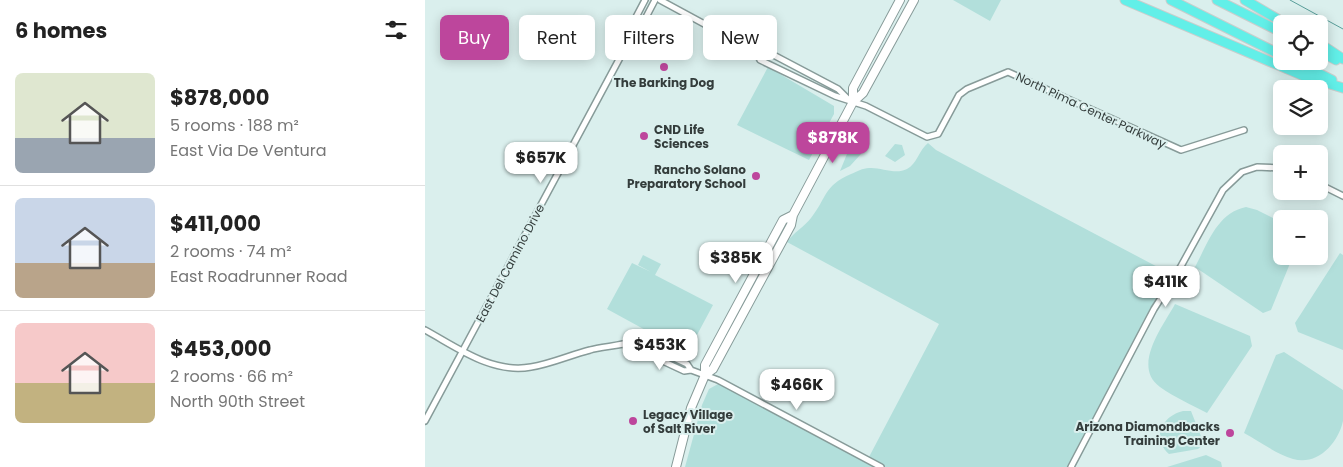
<!DOCTYPE html>
<meta charset="utf-8">
<style>
body{margin:0;font-family:Poppins,sans-serif;background:#f2f2f2;color:#222;height:100vh;display:flex;flex-direction:column;font-size:19px;white-space:nowrap}
*{box-sizing:border-box;margin:0}
p{font-size:16px;color:#767676}
.icon{flex:none;width:28px;height:28px;fill:none;stroke:currentColor;stroke-width:2;stroke-linecap:round;stroke-linejoin:round}
.map{position:relative;flex:1;overflow:hidden}
.sheet{display:flex;flex-direction:column;background:#fff;width:425px}
.sheet>*{flex:none}
.top-card{position:absolute;left:15px;top:15px;width:475px;height:45px;display:flex;gap:10px}
.controls{position:absolute;left:848px;top:15px;display:grid;gap:10px}
.controls a{display:grid;place-items:center;width:55px;height:55px;border-radius:8px;background:#fff;box-shadow:0 2px 12px #0003;font-size:25px}
.price{position:absolute;translate:-50% -42px;padding:0 11px;border-radius:10px;background:#fff;color:#222;font-size:16px;line-height:32px;filter:drop-shadow(0 1px 2px #0008)}
.price::after{content:'';position:absolute;left:50%;top:30px;width:15px;height:11px;margin-left:-8px;background:inherit;clip-path:polygon(0 0,100% 0,50% 100%)}
.price.on{background:#bd469c;color:#fff}
ul{padding:0;list-style:none}
li{display:flex;align-items:center;gap:15px;height:125px;padding:0 15px}
li+li{border-top:1px solid #e0e0e0}
li span{display:grid;place-items:center;flex:none;width:140px;height:100px;border-radius:8px;color:#555}
li>.icon{margin-inline-start:auto}
span .icon{width:60px;height:60px;fill:#fffc;stroke-width:1}
li b{font-size:21px}
h2{display:flex;justify-content:space-between;align-items:center;height:60px;padding:0 15px;font-size:21px}
.tag{padding:0 18px;border-radius:8px;background:#fff;box-shadow:0 2px 12px #0003;font-size:18px;line-height:45px}
.tag.on{background:#bd469c;color:#fff}
main{display:flex;flex:1;min-height:0}
.map>svg:first-child{display:block}
.green{fill:#b2dfdb}
.lines{fill:none;stroke-linecap:round;stroke-linejoin:round}
.stream{stroke:#599e9a;stroke-width:1}
.street-casing{stroke:#879b99;stroke-width:8}
.secondary-casing{stroke:#879b99;stroke-width:10}
.highway-casing{stroke:#cacdcc;stroke-width:11}
.street{stroke:#fff;stroke-width:5}
.secondary{stroke:#fff;stroke-width:8}
.highway{stroke:#62efe8;stroke-width:9}
.poi-dot{fill:#bd469c;stroke:#daefed;stroke-width:2}
.labels{text-anchor:middle;dominant-baseline:central;stroke-width:4;stroke-linejoin:round;paint-order:stroke}
.poi-label{font-size:12px;font-weight:bold;fill:#343d3c;stroke:#daefed;text-anchor:start}
.street-label{font-size:12px;fill:#343d3c;stroke:#daefed}
</style>
<main>
<section class="sheet">
<h2>6 homes<svg class="icon" aria-label="filters" viewBox="0 0 24 24"><path d="M4 7h16M4 17h16"/><circle cx="9" cy="7" r="2"/><circle cx="15" cy="17" r="2"/></svg></h2>
<ul>
<li><span style="background:linear-gradient(#dfe7d0 65%,#9aa5b1 0)"><svg class="icon" aria-label="home" viewBox="0 0 24 24"><path d="M3 11l9-7 9 7M6 9v11h12V9"/></svg></span><div><b>$878,000</b><p>5 rooms · 188 m²</p><p>East Via De Ventura</p></div></li>
<li><span style="background:linear-gradient(#c9d6e8 65%,#b9a48a 0)"><svg class="icon" aria-label="home" viewBox="0 0 24 24"><path d="M3 11l9-7 9 7M6 9v11h12V9"/></svg></span><div><b>$411,000</b><p>2 rooms · 74 m²</p><p>East Roadrunner Road</p></div></li>
<li><span style="background:linear-gradient(#f6c9c9 60%,#c2b280 0)"><svg class="icon" aria-label="home" viewBox="0 0 24 24"><path d="M3 11l9-7 9 7M6 9v11h12V9"/></svg></span><div><b>$453,000</b><p>2 rooms · 66 m²</p><p>North 90th Street</p></div></li>
</ul>
</section>
<div class="map">
<svg width="918" height="467" viewBox="0 0 918 467">
<rect width="100%" height="100%" fill="#daefed"/>
<!-- green -->
<path class="green" d="M528,0H576L565,21Z
M343,67L409,106V114L384,160L312,125Z
M503,143L511,150L744,273L642,467H461L444,457L514,324L362,242C368,233 379,227 386,218C402,198 398,186 426,174C431,172 438,168 444,168C456,167 470,175 482,169C492,164 494,150 503,143Z
M470,144L477,145L480,155L470,162L460,156Z
M429,146L436,150V154L425,166L415,171L422,154Z
M821,207L832,210L856,222V256H868L846,310L838,313L770,267C783,243 792,213 821,207Z
M915,253L918,255V350L873,332L870,323Z
M218,255L236,264L230,275L288,305L265,348L257,350L182,309L207,263L226,272L213,265Z
M750,304L825,336L827,346L782,413C767,405 749,397 735,387C706,366 739,325 750,304Z
M859,352L918,390C918,400 918,412 918,421C913,444 892,466 868,459C851,454 834,441 819,433L851,355Z
M293,384L296,385L450,467H260L277,405L284,389Z
M758,411H766L779,444L773,449L744,454C726,438 737,416 758,411Z
M781,455L796,462L797,467H742Z"/>
<g class="lines">
<!-- stream -->
<path class="stream" d="M865,0L918,29"/>
<defs>
<path id="street" d="M235,0L331,52L335,60L410,96L441,106L502,137L513,134L534,95L542,89L583,72L756,150L819,130
M198,51L200,38L220,0
M331,52L339,50L413,89L425,101
M894,184L918,196
M0,330C33,348 67,374 106,367C126,364 145,355 165,350C175,347 200,345 205,342L225,347L262,364L266,370L293,380L456,467
M200,345L204,350L229,357L259,371L266,370
M0,421L198,52L208,42L230,0
M646,467L729,309L755,268L798,190L817,172L832,167L856,168"/>
<path id="secondary" d="M428,102V88L475,0
M280,375L288,369L366,225L368,215L428,102L438,93L489,0
M251,467L266,408L280,375V365L358,220L368,215"/>
<path id="highway" d="M700,0L879,76L918,88
M746,0L856,55
M792,0L856,32
M820,0L861,24
M894,43L918,59
M894,51L911,60
M869,61L907,80"/>
</defs>
<!-- street casing -->
<use href="#street" class="street-casing"/>
<!-- secondary casing -->
<use href="#secondary" class="secondary-casing"/>
<!-- highway casing -->
<use href="#highway" class="highway-casing"/>
<!-- street -->
<use href="#street" class="street"/>
<!-- secondary -->
<use href="#secondary" class="secondary"/>
<!-- highway -->
<use href="#highway" class="highway"/>
</g>
<!-- markers -->
<g class="poi-dot">
<circle cx="239" cy="67" r="5"/>
<circle cx="219" cy="136" r="5"/>
<circle cx="331" cy="176" r="5"/>
<circle cx="208" cy="421" r="5"/>
<circle cx="805" cy="433" r="5"/>
</g>
<g class="labels">
<!-- poi labels -->
<g class="poi-label">
<text x="239" y="82" text-anchor="middle">The Barking Dog</text>
<text x="229" y="129">CND Life<tspan x="229" dy="14">Sciences</tspan></text>
<text x="321" y="169" text-anchor="end">Rancho Solano<tspan x="321" dy="14">Preparatory School</tspan></text>
<text x="218" y="414">Legacy Village<tspan x="218" dy="14">of Salt River</tspan></text>
<text x="795" y="426" text-anchor="end">Arizona Diamondbacks<tspan x="795" dy="14">Training Center</tspan></text>
</g>
<!-- street labels -->
<g class="street-label">
<text transform="translate(666 110) rotate(25)">North Pima Center Parkway</text>
<text transform="translate(85 263) rotate(-62)">East Del Camino Drive</text>
</g>
</g>
</svg>
<div class="controls">
<a><svg class="icon" aria-label="locate" viewBox="0 0 24 24"><circle cx="12" cy="12" r="6"/><path d="M12 2v4M12 18v4M2 12h4M18 12h4"/></svg></a>
<a><svg class="icon" aria-label="layers" viewBox="0 0 24 24"><path d="M12 4l9 5-9 5-9-5zM3 14l9 5 9-5"/></svg></a>
<a>+</a>
<a>−</a>
</div>
<b class="price on" style="left:408px;top:164px">$878K</b>
<b class="price" style="left:116px;top:184px">$657K</b>
<b class="price" style="left:311px;top:284px">$385K</b>
<b class="price" style="left:741px;top:308px">$411K</b>
<b class="price" style="left:235px;top:371px">$453K</b>
<b class="price" style="left:372px;top:411px">$466K</b>
<div class="top-card">
<a class="tag on">Buy</a>
<a class="tag">Rent</a>
<a class="tag">Filters</a>
<a class="tag">New</a>
</div>
</div>
</main>
